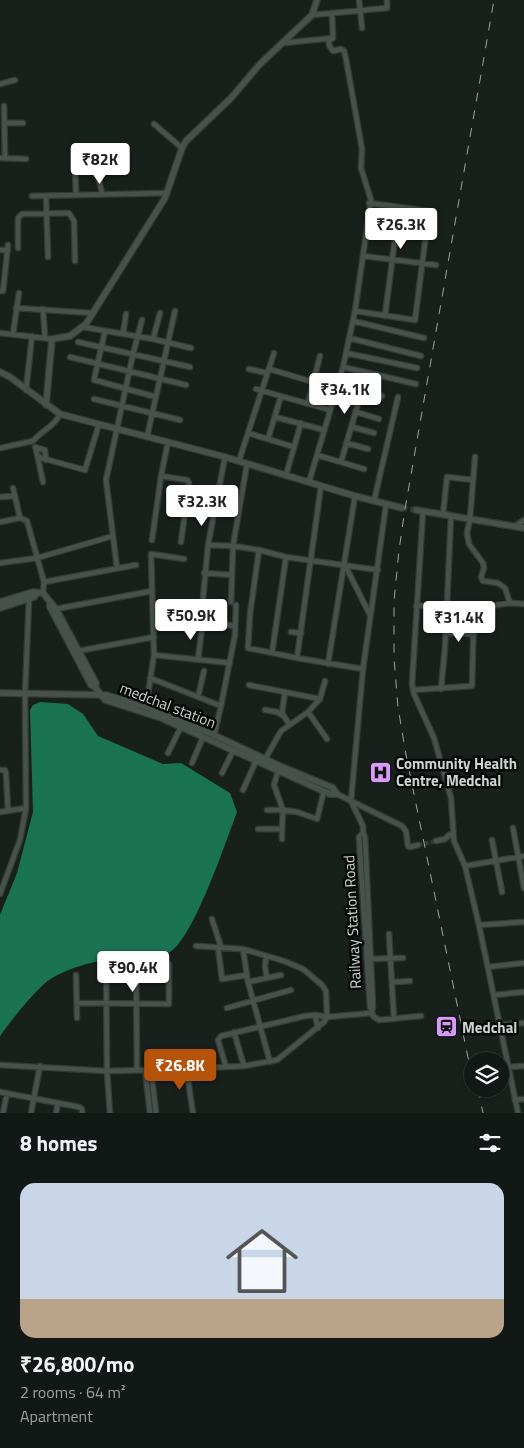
<!DOCTYPE html>
<meta charset="utf-8">
<style>
body{margin:0;font-family:"Titillium Web",sans-serif;background:#1b211e;color:#f1f3f6;height:100vh;display:flex;flex-direction:column;font-size:19px;white-space:nowrap}
*{box-sizing:border-box;margin:0}
p{font-size:16px;color:#9ca0a0}
.icon{flex:none;width:28px;height:28px;fill:none;stroke:currentColor;stroke-width:2;stroke-linecap:round;stroke-linejoin:round}
.map{position:relative;height:1113px;overflow:hidden}
.panel{display:flex;flex-direction:column;background:#121815;flex:1}
.panel>*{flex:none}
.buttons{position:absolute;left:464px;top:1052px;display:grid;gap:10px}
.buttons a{display:grid;place-items:center;width:45px;height:45px;border-radius:50%;background:#121815;box-shadow:0 1px 4px #0004,0 0 0 1px #313734;font-size:25px}
.price{position:absolute;translate:-50% -42px;padding:0 11px;border-radius:5px;background:#fff;color:#222;font-size:16px;line-height:32px;filter:drop-shadow(0 1px 2px #0008)}
.price::after{content:'';position:absolute;left:50%;top:30px;width:15px;height:11px;margin-left:-8px;background:inherit;clip-path:polygon(0 0,100% 0,50% 100%)}
.price.on{background:#b45309;color:#fff}
ul{padding:0;list-style:none}
li{display:grid;align-content:center;gap:10px;height:265px;padding:0 20px}
li+li{border-top:1px solid #313734}
li span{display:grid;place-items:center;height:155px;border-radius:15px;color:#555}
li>.icon{margin-inline-start:auto}
span .icon{width:90px;height:90px;fill:#fffc;stroke-width:1}
li b{font-size:21px}
h2{display:flex;justify-content:space-between;align-items:center;height:60px;padding:0 20px;font-size:21px}
.map>svg:first-child{display:block}
.water{fill:#1a7352}
.lines{fill:none;stroke-linecap:round;stroke-linejoin:round}
.minor-tunnel{stroke:#333b37;stroke-width:4.5;stroke-dasharray:4.5 2;stroke-linecap:butt}
.tertiary-tunnel{stroke:#333b37;stroke-width:5.5;stroke-dasharray:5.5 3;stroke-linecap:butt}
.minor-casing{stroke:#343a37;stroke-width:7}
.tertiary-casing{stroke:#343a37;stroke-width:8}
.minor{stroke:#48524d;stroke-width:4.5}
.tertiary{stroke:#48524d;stroke-width:5.5}
.rail{stroke:#9ea5a1;stroke-width:1;stroke-dasharray:9 9;stroke-linecap:butt}
.labels{text-anchor:middle;dominant-baseline:central;stroke-width:5;stroke-linejoin:round;paint-order:stroke}
.street-label{font-size:15px;fill:#cdd3d0;stroke:#060907}
.poi-label{font-size:15px;font-weight:bold;fill:#cdd3d0;stroke:#060907;text-anchor:start}
</style>
<div class="map">
<svg width="524" height="1113" viewBox="0 0 524 1113">
<rect width="100%" height="100%" fill="#18201c"/>
<!-- water -->
<path class="water" d="M40,702L68,704L83,714L98,736L163,764L181,763L230,793L237,812C227,838 192,944 168,953C160,956 132,955 122,957C98,960 63,968 44,984C28,999 13,1018 0,1036V915L17,873L33,812L30,710L33,705Z"/>
<g class="lines">
<!-- minor-tunnel -->
<path class="minor-tunnel" d="M418,845L436,841"/>
<!-- tertiary-tunnel -->
<path class="tertiary-tunnel" d="M402,508L416,510"/>
<defs>
<path id="minor" d="M359,0L362,28
M312,15L387,8V0
M284,43L333,38L332,13
M0,84L15,80
M4,106L5,158
M4,123H23
M154,124L182,148
M0,158L26,159
M75,166L76,195
M98,175L102,194
M32,196L167,193
M46,196L48,257
M18,248V218L22,214L69,213L74,221L75,261
M0,250H8
M363,256L436,265
M0,291H3L8,245
M16,308L92,313
M43,309L45,338
M355,311L415,320L429,211L369,203
M385,316L399,207
M353,321L424,338
M83,327L153,339L191,348
M105,331L94,380L156,397
M0,333L52,339
M13,334L19,293
M123,334L126,314
M349,338L421,356
M153,339L160,313
M78,342L190,367
M346,353L417,368
M70,357L186,385
M343,367L416,384
M249,369L267,373
M269,369L313,382
M256,389L330,410
M26,390L32,336
M363,390L382,396
M94,399L180,420
M308,403L320,356
M356,412L379,419
M275,417L324,430
M352,427L374,433
M248,433L274,353
M147,437L175,311
M268,439L281,396
M346,443L368,449
M35,447L45,450L46,460
M0,448L33,441C41,431 55,426 60,414
M36,449L43,482
M317,455L364,469
M38,457L85,470L99,424
M475,457L470,519L467,533L469,544L483,563L484,568L481,577L483,581L498,583L505,588L510,603
M239,461L248,433L294,447
M341,462L367,373
M286,475L301,423
M161,476L187,480L189,483L181,542
M309,482L343,367L355,311L371,200L361,168L362,149L346,59L344,51L341,49L333,51L329,45V41L333,38
M321,486L297,658L363,669
M13,488L20,518L27,521L44,582
M0,497L15,496
M374,501L398,397
M386,505L363,669L351,801L402,826L406,831L408,846L410,847L418,845
M423,511L412,684L414,694L434,738L451,798L454,841L465,866L479,925L518,1113
M443,514L447,477L473,480
M0,522L20,518
M515,526L524,520
M113,536L106,480L133,354L142,320
M152,540L161,476L168,442
M208,545L233,546L259,550L286,557L378,570
M259,550L250,614L248,648L297,658
M0,563L37,558L113,536L117,568
M345,565L370,615
M204,573L232,575
M43,593L44,582L136,565
M203,599L208,545L225,457
M231,602L233,546L247,464
M416,606L449,605L462,610L510,603L524,604
M153,607H186
M56,609L152,591
M187,619L203,621L198,659
M203,621L235,626
M291,632L301,633
M446,633L474,634
M78,651L154,637
M272,653L286,557
M154,655L230,663
M328,664L355,496
M150,678L221,706
M249,685L320,699
M441,689L445,647L451,516
M413,690L472,686L474,609
M285,692L282,713L289,724
M198,697L204,671
M146,707L154,655L151,554L184,559
M265,710L277,712L282,715
M308,712L327,739
M214,736L221,706L235,635L236,605
M168,753L181,727
M264,761L281,731L308,712L320,699L325,681
M192,763L203,737
M0,770H5L6,773L8,811
M222,773L233,751
M243,790L256,761
M337,794L351,801L363,826V833
M267,810H283L274,785L278,771
M0,812L26,808
M513,828L524,888
M258,829H282L283,810L297,812L317,819L324,791
M363,833L365,837L373,1007L372,1011L370,1007L359,837Z
M282,839V829
M492,840L502,892
M436,841L445,839L449,835L453,834
M465,866L524,856
M0,894L20,840L26,808L25,694L29,599
M212,919L221,947
M479,925L524,922
M389,934L394,1019
M218,947L222,979L247,975
M243,949L248,982L270,1062
M266,956L265,967L267,978
M370,959L403,958
M136,962L137,1070
M106,966L107,1071L110,1113
M488,967L524,963
M76,975L77,1018
M248,982L281,975
M392,982L410,981
M494,995L524,992
M77,1003L169,1004V964
M227,1008L291,990
M372,1012L373,1016L379,1020L421,1016
M315,1015L327,1017L372,1013
M500,1025L524,1023
M234,1032L244,1066
M0,1065L107,1071L151,1070L186,1066L205,1068L244,1066L277,1060L324,1022L327,1017L326,991L322,985L303,969L284,961L243,949L196,946
M186,1066L193,1113
M226,1067L218,1040L221,1036L305,1016L315,1015L318,1028
M509,1067L524,1066
M145,1070L150,1113
M151,1070L156,1113
M0,1092L79,1107L82,1109V1113
M515,1100L524,1099
M3,1113L7,1093
M31,1113L40,1066
M56,1113L58,1103"/>
<path id="tertiary" d="M0,372L10,377L60,414L225,457L355,496L402,508
M46,405L52,339L70,336L86,324L165,198L182,148L186,141L231,98L260,64L312,15L317,0
M416,510L524,528
M0,602L33,592L43,593L56,609L96,683L95,687
M50,602V607L91,685L95,687L105,700L161,718L330,794H337
M0,608L34,597L37,593
M0,693L106,695L146,707L214,735L280,766L333,788L337,794"/>
</defs>
<!-- minor casing -->
<use href="#minor" class="minor-casing"/>
<!-- tertiary casing -->
<use href="#tertiary" class="tertiary-casing"/>
<!-- minor -->
<use href="#minor" class="minor"/>
<!-- tertiary -->
<use href="#tertiary" class="tertiary"/>
<!-- rail -->
<path class="rail" d="M472,1077L406,755L398,707L394,658V601L399,550L405,509L494,0
M478,1089L483,1113"/>
</g>
<!-- icons -->
<defs>
<symbol id="hospital-square" viewBox="-11 -11 22 22"><rect x="-9" y="-9" width="18" height="18" rx="4" fill="#d89af8" stroke="#060907"/><path d="M-5-5h3v3.5h4V-5h3V5h-3V1.5h-4V5h-3Z" fill="#111"/></symbol>
<symbol id="station-square" viewBox="-11 -11 22 22"><rect x="-9" y="-9" width="18" height="18" rx="4" fill="#d89af8" stroke="#060907"/><path d="M-3-6H3Q5-6 5-4V2Q5 4 3 4L4.5 6H3L1.5 4h-3L-3 6H-4.5L-3 4Q-5 4-5 2V-4Q-5-6-3-6ZM-3.5-4v3h7v-3ZM-3.5 1v1.5H-2V1ZM2 1v1.5H3.5V1Z" fill="#111"/></symbol>
</defs>
<g fill-rule="evenodd">
<use href="#hospital-square" x="368" y="760" width="25" height="25"/>
<use href="#station-square" x="434" y="1014" width="25" height="25"/>
</g>
<g class="labels">
<!-- street labels -->
<g class="street-label">
<text transform="translate(168 705) rotate(21)">medchal station</text>
<text transform="translate(352 922) rotate(-93)">Railway Station Road</text>
</g>
<!-- poi labels -->
<g class="poi-label">
<text x="396" y="763">Community Health<tspan x="396" dy="17">Centre, Medchal</tspan></text>
<text x="462" y="1027">Medchal</text>
</g>
</g>
</svg>
<div class="buttons">
<a><svg class="icon" aria-label="layers" viewBox="0 0 24 24"><path d="M12 4l9 5-9 5-9-5zM3 14l9 5 9-5"/></svg></a>
</div>
<b class="price" style="left:100px;top:185px">₹82K</b>
<b class="price" style="left:401px;top:250px">₹26.3K</b>
<b class="price" style="left:345px;top:415px">₹34.1K</b>
<b class="price" style="left:202px;top:527px">₹32.3K</b>
<b class="price" style="left:191px;top:641px">₹50.9K</b>
<b class="price" style="left:459px;top:643px">₹31.4K</b>
<b class="price" style="left:133px;top:993px">₹90.4K</b>
<b class="price on" style="left:180px;top:1091px">₹26.8K</b>
</div>
<section class="panel">
<h2>8 homes<svg class="icon" aria-label="filters" viewBox="0 0 24 24"><path d="M4 7h16M4 17h16"/><circle cx="9" cy="7" r="2"/><circle cx="15" cy="17" r="2"/></svg></h2>
<ul>
<li><span style="background:linear-gradient(#c9d6e8 75%,#b9a48a 0)"><svg class="icon" aria-label="home" viewBox="0 0 24 24"><path d="M3 11l9-7 9 7M6 9v11h12V9"/></svg></span><div><b>₹26,800/mo</b><p>2 rooms · 64 m²</p><p>Apartment</p></div></li>
</ul>
</section>
